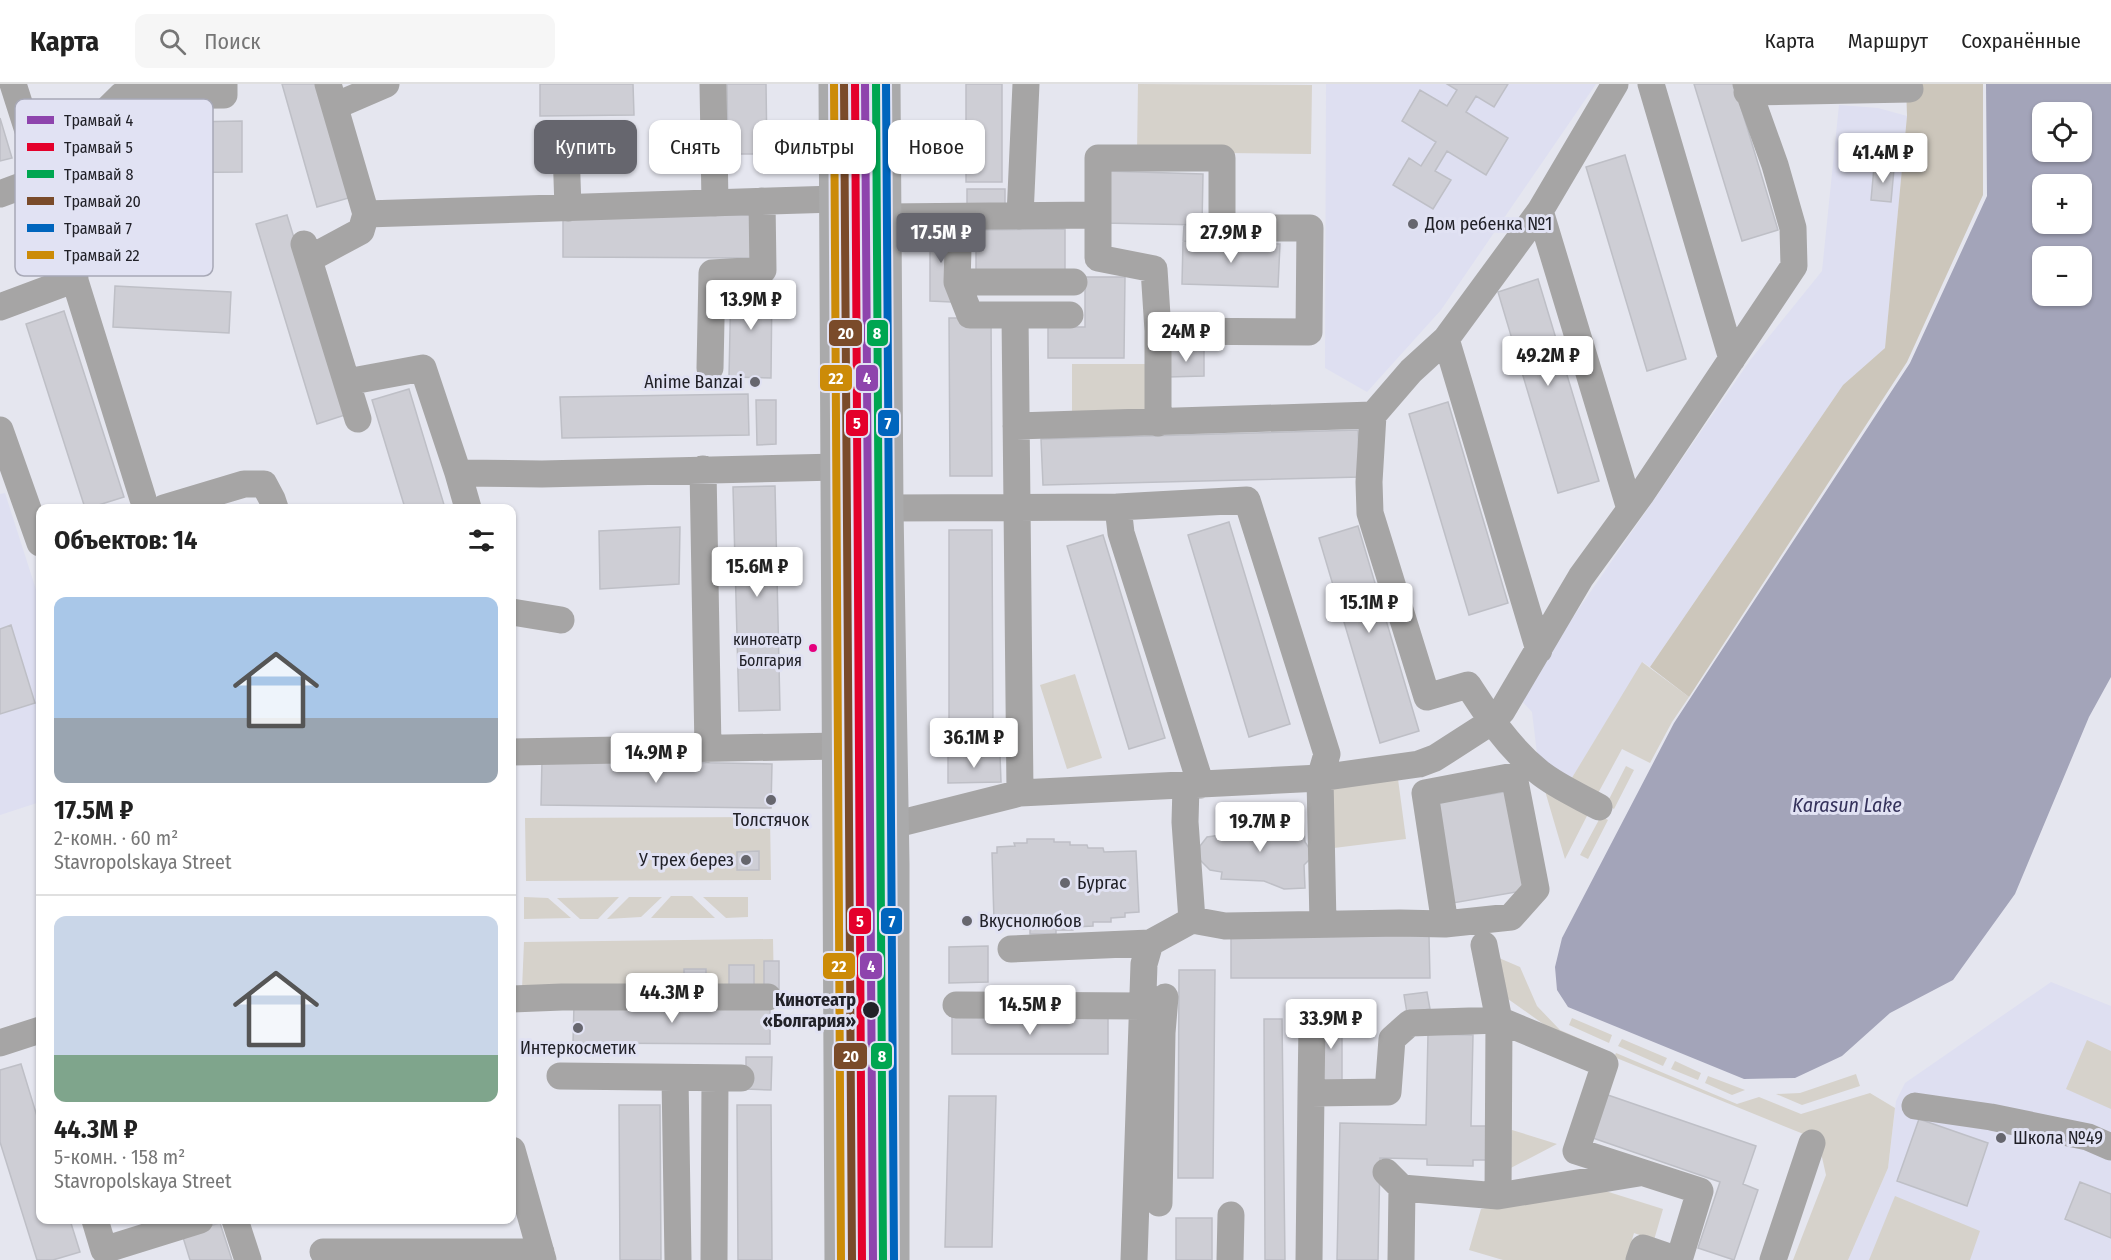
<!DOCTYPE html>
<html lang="ru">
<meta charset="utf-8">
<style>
body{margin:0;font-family:"Fira Sans Condensed",sans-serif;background:#f6f6f6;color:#222;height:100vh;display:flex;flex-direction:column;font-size:22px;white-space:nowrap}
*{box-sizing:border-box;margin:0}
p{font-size:20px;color:#767676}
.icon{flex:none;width:33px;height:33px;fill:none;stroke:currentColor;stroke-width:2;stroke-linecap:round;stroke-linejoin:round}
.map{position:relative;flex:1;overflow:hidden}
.side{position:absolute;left:36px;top:420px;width:480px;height:720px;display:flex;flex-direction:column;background:#fff;border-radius:12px;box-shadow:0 2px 4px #0004}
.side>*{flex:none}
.banner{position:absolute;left:534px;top:36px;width:570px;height:54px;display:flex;gap:12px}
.controls{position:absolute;left:2032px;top:18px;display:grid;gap:12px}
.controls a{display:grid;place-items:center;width:60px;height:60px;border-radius:12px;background:#fff;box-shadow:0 2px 4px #0004;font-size:30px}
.price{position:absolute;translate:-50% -51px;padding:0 14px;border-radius:6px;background:#fff;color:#222;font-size:20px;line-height:39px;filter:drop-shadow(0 2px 3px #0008)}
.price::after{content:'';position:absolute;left:50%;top:36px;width:18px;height:14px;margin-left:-9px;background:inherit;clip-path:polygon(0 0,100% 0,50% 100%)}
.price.selected{background:#66666e;color:#fff}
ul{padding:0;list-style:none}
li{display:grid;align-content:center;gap:12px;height:318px;padding:0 18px}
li+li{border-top:2px solid #e0e0e0}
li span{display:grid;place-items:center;height:186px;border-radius:12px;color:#555}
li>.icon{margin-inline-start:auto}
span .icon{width:108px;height:108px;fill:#fffc;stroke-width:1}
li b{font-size:26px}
h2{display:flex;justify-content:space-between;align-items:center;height:72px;padding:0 18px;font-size:26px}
.chip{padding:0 21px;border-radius:12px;background:#fff;box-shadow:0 2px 4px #0004;font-size:21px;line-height:54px}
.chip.selected{background:#66666e;color:#fff}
header{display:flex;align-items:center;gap:36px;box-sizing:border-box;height:84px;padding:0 30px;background:#fff;border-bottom:2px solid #e0e0e0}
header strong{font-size:28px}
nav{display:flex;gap:33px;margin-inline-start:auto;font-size:21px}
.search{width:420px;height:54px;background:#f6f6f6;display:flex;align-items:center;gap:15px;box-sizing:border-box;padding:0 21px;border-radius:12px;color:#767676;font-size:22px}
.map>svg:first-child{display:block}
.built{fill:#dedff1}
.green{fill:#d6d2cb}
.forest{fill:#ccc6bb}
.water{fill:#a3a4b9;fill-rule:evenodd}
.building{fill:#ceced5;stroke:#bebfc6;stroke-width:1.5}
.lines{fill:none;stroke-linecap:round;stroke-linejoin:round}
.minor{stroke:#a6a5a5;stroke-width:27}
.major{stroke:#aaaaab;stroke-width:33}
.tram-1-casing{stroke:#e1e2f3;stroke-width:12}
.tram-2-casing{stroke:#e1e2f3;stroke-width:12}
.tram-3-casing{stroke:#e1e2f3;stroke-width:12}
.tram-4-casing{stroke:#e1e2f3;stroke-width:12}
.tram-5-casing{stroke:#e1e2f3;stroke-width:12}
.tram-6-casing{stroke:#e1e2f3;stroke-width:12}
.tram-1{stroke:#8e44ad;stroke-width:8}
.tram-2{stroke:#e4002b;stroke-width:8}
.tram-3{stroke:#00a651;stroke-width:8}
.tram-4{stroke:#7a4b2a;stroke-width:8}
.tram-5{stroke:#0065bd;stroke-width:8}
.tram-6{stroke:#cc8b08;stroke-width:8}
.poi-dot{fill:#66666e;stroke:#e1e2f3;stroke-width:2}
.bus-dot{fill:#e5007d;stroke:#e1e2f3;stroke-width:2}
.stop-dot{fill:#212128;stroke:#e1e2f3;stroke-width:2}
.labels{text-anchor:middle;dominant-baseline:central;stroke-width:6;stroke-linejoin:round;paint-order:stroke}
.bus-label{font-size:16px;fill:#212128;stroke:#e1e2f3;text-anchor:end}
.poi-label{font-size:18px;fill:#212128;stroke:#e1e2f3;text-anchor:start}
.stop-label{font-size:18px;font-weight:bold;fill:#212128;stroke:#e1e2f3;text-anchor:end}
.water-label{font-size:20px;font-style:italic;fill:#35325b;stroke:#e1e2f3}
.key{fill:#e1e2f3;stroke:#a7a8b6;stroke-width:1.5}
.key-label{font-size:16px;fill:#212128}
.line-badge{stroke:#e1e2f3;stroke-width:2}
.badge-label{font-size:16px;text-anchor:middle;font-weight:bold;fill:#fff}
</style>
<header>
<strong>Карта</strong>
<div class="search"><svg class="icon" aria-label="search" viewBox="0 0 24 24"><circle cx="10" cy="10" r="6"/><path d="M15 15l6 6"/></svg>Поиск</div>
<nav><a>Карта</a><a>Маршрут</a><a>Сохранённые</a></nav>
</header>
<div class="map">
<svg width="2111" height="1176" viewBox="0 0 2111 1176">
<rect width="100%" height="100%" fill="#e5e6ef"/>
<!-- built -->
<path class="built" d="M1326,0H1596L1441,226L1367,308L1325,284Z
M1839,21L1878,24L1907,32L1885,264L1843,301L1650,583L1643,578L1570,697L1538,678L1532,628L1518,613L1751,275L1822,187Z
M5,409L40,518V718L0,731V410Z
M2051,898L2111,922V1176H1848L1888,1084L1896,1017L1905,999Z"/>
<!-- green -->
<path class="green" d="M1138,0L1312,1L1311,70L1137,68Z
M1072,280H1146V334L1072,335Z
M1642,578L1689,613L1672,638L1650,679L1622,665L1596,713L1570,697Z
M1075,590L1102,674L1067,685L1040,601Z
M1626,682L1634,686L1614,725L1606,721Z
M1398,695L1406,755L1334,764L1332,703Z
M1543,700L1590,726L1565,775Z
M1601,732L1608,736L1588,775L1580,771Z
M770,733L771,796L526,797L525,734Z
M671,812H692L715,834H651Z
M524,813L548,814L571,834L524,835Z
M619,813L598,835H580L557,814Z
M629,813H662L641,833L607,835Z
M703,813H748V833L726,834Z
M773,855L774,906L522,905L524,858Z
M1499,874L1520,883L1537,922L1560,946L1606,966L1556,949L1508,915Z
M1572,934L1612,951L1609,959L1569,941Z
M1622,955L1667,974L1663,982L1618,962Z
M2087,956L2111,967V1025L2066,1005Z
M1616,969L1737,1020L1759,1013L1801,1030L1870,1009L1895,1024L1888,1084L1848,1176H1793L1826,1091L1819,1060L1806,1051L1614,973Z
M1675,977L1701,989L1698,996L1671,985Z
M1856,990L1860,1002L1802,1021L1776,1010L1800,1009Z
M1708,992L1745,1006L1732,1011L1705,999Z
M1512,1046L1557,1060L1505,1087Z
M1599,1105L1663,1125L1654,1156L1634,1149L1626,1176H1503L1469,1166L1481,1125Z
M1895,1112L1980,1147L1970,1176H1869Z"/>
<!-- forest -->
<path class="forest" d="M1906,0H1983V111L1907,278L1689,613L1650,583L1843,301L1885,264L1907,32Z"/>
<!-- water -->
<path class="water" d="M1986,0H2111V593L2089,633L2015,810L1953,896L1890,929L1842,972L1795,994L1744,995L1568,923L1557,906L1555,883L1562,854L1674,639L1910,279L1987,112ZM2043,28H2082V68H2043ZM2043,100H2082V140H2043ZM2043,172H2082V212H2043Z"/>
<!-- building -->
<path class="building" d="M282,0H320L352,113L317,123Z
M540,0H633L634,31L540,32Z
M727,0H766L767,70H728Z
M966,0H1002V98H966Z
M1447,0H1508L1494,23L1476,12L1466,28L1508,54L1486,91L1447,67L1435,87L1451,96L1433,125L1393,101L1409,74L1421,82L1436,58L1402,37L1420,6L1447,22L1457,6Z
M1694,0H1734L1778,146L1742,157Z
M0,34L12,74L0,77Z
M242,37V88L134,89L133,39Z
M1625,71L1686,275L1647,287L1586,83Z
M1874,83L1894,85L1891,118L1871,116Z
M1105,87L1203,90L1202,141L1103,139Z
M967,105H1005V122H967Z
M287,131L348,330L317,340L256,140Z
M563,131H752V174L563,173Z
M1184,141H1202V158L1183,157Z
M930,142H951V218L930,217Z
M1065,145V191H976V146Z
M1183,157L1280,160L1278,203L1182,200Z
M1085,193H1125L1124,274H1048V243H1085Z
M1538,195L1599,397L1558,409L1498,208Z
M731,200H772L771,294L729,293Z
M115,202L231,208L229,249L113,243Z
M64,227L124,413L89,424H85L26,240Z
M949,234H991L992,392H950Z
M1168,266H1204V292L1168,293Z
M409,305L445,424H405L372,316Z
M748,310L749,351L562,354L560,313Z
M756,316H776V360L757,361Z
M1448,318L1508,519L1469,531L1409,330Z
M1358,346L1360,393L1043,401L1041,355Z
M775,402L780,626L739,627L733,403Z
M1229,438L1290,640L1249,653L1188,451Z
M1358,442L1419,647L1380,659L1319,454Z
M680,443L679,500L600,505L599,447Z
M949,446H992L993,659H949Z
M1103,451L1165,654L1129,665L1067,462Z
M11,541L35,619L0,630V545Z
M1000,671L1001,698L948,699V672Z
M542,676L772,680L771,724L541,721Z
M1510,707L1527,806L1453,819L1435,719Z
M1279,734H1303L1305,758L1309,764L1310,775L1304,781L1305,804L1284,805L1264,797L1221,795L1222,788L1210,786L1200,776V762L1207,753L1221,751L1220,743L1260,742Z
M1027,755H1054V758H1070V761H1087L1088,764H1103L1104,768L1136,767L1139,828L1125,829V833L1111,834V838H1093V842L1074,843L1073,846H1056V850H1030V845H1016V841L1001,842L1000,837H994L992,769H997V763L1015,762L1014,759H1027Z
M759,767V786H737V768Z
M1231,851L1429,852L1430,894H1231Z
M988,862V898L949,899V863Z
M764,877H779V905H764Z
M729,881H754V904H729Z
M684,885H706V903L684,904Z
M1179,886H1215L1213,1094H1178Z
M1427,908L1430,925L1407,929L1404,911Z
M574,920H770V960L573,959Z
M952,933L1108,934V970H952Z
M1320,934H1342V997H1320Z
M1264,935H1282L1285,1176H1265Z
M1428,950L1473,951L1471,1042H1492L1491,1076H1473V1082L1427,1081V1075L1380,1074L1378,1176H1337L1340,1039L1426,1041Z
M746,973H772L771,1006L746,1005Z
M21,980L40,1042V1136H70L80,1168L53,1176H37L0,1058V986Z
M1605,1010L1756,1062L1743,1100L1758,1106L1734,1176L1698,1164L1720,1098L1590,1053Z
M949,1012H996L992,1163H945Z
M619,1021H660L661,1176H620Z
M737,1021H771L772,1176H738Z
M1919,1035L1988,1059L1967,1122L1897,1097Z
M2080,1098L2111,1110V1154L2065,1135Z
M1176,1134H1212V1176H1176Z
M220,1139L232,1176H190L182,1150Z"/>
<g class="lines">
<!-- minor -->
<path class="minor" d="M13,0L36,72
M713,0L715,119
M1651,0L1732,275
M1747,8L1910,5
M335,22L386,0
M566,65L568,124
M43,94L143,415
M0,110L43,94L58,74L121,12L224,11V0
M1540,127L1630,425
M366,130L836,115
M1020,132L1026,0
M885,133L1097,131
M959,133L957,198L970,231H1070
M304,160L358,335
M309,175L361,147L366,130L328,0
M957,198H1074
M0,223L75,195
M1015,231L1020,709
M1446,255L1539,566
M710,284L712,189L763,186L762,117
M347,298L423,284L458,389L542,390L838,383
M1373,331L1411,287L1446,255L1540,127L1615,0
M1158,339V247L1309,248L1310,144H1222V74H1098V174L1154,185L1158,247
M1016,342L1373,331L1369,398L1370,429L1427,613L1468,601C1488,632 1509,664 1539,688C1556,702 1579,712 1599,723
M0,346L40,459
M703,385L708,665
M458,389L468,424
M1118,423L1121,449L1201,701
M164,424L244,400H264L272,415L275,424
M887,424L1118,423L1247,416L1327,670L1320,694L1020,709L893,741
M512,528L561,536
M512,668L838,662
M1192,836L1225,842L1400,839L1445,840L1511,833L1536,805L1514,692L1425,709L1445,840
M1323,840L1320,694L1419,680L1435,674L1491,638L1502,627L1581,493L1642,409L1794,182L1793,144L1775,81L1746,0
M1484,861L1499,936L1605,980L1576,1067L1700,1107L1679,1176
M1011,865L1150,859
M512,915L562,913H768
M956,921L1143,922
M0,959L40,946
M560,992L741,994
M675,994L678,1176
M1311,1009L1312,940
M1915,1022L1991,1033L2088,1053L2111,1063
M512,1066L543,1176
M1386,1088L1402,1104L1401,1176
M1402,1104L1498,1112L1639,1089
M1159,1119L1162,949L1165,913
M95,1136L104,1166L200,1136
M235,1136L248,1176
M323,1168H541
M714,1176L715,994
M1134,1176L1144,880L1150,859L1192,836L1185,738L1186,702
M1230,1176L1231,1131
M1309,1176L1311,1009L1388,1008L1392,955L1410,939L1499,936L1498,1112
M1639,1176L1643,1164L1678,1176
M1773,1176L1812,1059"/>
<!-- major -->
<path class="major" d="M835,0L841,1176
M884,0L887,424L893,780V1176"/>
<defs>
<path id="tram-1" d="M865,0L873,1176"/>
<path id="tram-2" d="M855,0L862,1176"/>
<path id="tram-3" d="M876,0L883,1176"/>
<path id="tram-4" d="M844,0L852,1176"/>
<path id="tram-5" d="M886,0L894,1176"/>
<path id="tram-6" d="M834,0L841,1176"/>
</defs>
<!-- tram-1 casing -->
<use href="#tram-1" class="tram-1-casing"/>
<!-- tram-2 casing -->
<use href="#tram-2" class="tram-2-casing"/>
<!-- tram-3 casing -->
<use href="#tram-3" class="tram-3-casing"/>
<!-- tram-4 casing -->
<use href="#tram-4" class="tram-4-casing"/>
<!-- tram-5 casing -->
<use href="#tram-5" class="tram-5-casing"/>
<!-- tram-6 casing -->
<use href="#tram-6" class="tram-6-casing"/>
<!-- tram-1 -->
<use href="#tram-1" class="tram-1"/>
<!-- tram-2 -->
<use href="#tram-2" class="tram-2"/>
<!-- tram-3 -->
<use href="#tram-3" class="tram-3"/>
<!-- tram-4 -->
<use href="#tram-4" class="tram-4"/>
<!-- tram-5 -->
<use href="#tram-5" class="tram-5"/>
<!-- tram-6 -->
<use href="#tram-6" class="tram-6"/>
</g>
<!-- markers -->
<g class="poi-dot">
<circle cx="1413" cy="140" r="6"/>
<circle cx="755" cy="298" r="6"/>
<circle cx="771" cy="716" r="6"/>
<circle cx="746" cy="776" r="6"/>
<circle cx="1065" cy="799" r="6"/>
<circle cx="967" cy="837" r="6"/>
<circle cx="578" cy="944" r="6"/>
<circle cx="2001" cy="1054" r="6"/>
</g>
<circle class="bus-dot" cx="813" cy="564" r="5"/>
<circle class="stop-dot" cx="871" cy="926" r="9"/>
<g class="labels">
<!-- bus labels -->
<g class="bus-label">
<text x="802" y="555">кинотеатр<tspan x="802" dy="21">Болгария</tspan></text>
</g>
<!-- poi labels -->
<g class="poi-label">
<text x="1425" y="140">Дом ребенка №1</text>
<text x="743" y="298" text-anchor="end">Anime Banzai</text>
<text x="771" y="736" text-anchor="middle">Толстячок</text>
<text x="734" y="776" text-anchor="end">У трех берез</text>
<text x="1077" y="799">Бургас</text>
<text x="979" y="837">Вкуснолюбов</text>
<text x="578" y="964" text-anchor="middle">Интеркосметик</text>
<text x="2013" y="1054">Школа №49</text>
</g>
<!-- stop labels -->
<g class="stop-label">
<text x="856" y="916">Кинотеатр<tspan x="856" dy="21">«Болгария»</tspan></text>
</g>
<!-- water labels -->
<g class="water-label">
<text x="1847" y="721">Karasun Lake</text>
</g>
</g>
<!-- legend -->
<rect x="15" y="15" width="198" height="177" rx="9" class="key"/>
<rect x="27" y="32" width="27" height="8" fill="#8e44ad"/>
<rect x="27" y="59" width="27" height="8" fill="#e4002b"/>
<rect x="27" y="86" width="27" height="8" fill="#00a651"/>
<rect x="27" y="113" width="27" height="8" fill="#7a4b2a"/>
<rect x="27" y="140" width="27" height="8" fill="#0065bd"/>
<rect x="27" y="167" width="27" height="8" fill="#cc8b08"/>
<g class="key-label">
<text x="64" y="42">Трамвай 4</text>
<text x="64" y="69">Трамвай 5</text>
<text x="64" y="96">Трамвай 8</text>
<text x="64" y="123">Трамвай 20</text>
<text x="64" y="150">Трамвай 7</text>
<text x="64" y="177">Трамвай 22</text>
</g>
<g class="line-badge">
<rect x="866" y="235" width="23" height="28" rx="6" fill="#00a651"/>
<rect x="828" y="235" width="35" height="28" rx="6" fill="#7a4b2a"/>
<rect x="819" y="280" width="34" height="28" rx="6" fill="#cc8b08"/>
<rect x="855" y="280" width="24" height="28" rx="6" fill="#8e44ad"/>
<rect x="877" y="325" width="23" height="28" rx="6" fill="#0065bd"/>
<rect x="845" y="325" width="24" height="28" rx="6" fill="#e4002b"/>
<rect x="848" y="823" width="24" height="28" rx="6" fill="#e4002b"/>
<rect x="880" y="823" width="23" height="28" rx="6" fill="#0065bd"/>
<rect x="822" y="868" width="34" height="28" rx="6" fill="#cc8b08"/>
<rect x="859" y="868" width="24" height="28" rx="6" fill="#8e44ad"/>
<rect x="833" y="958" width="35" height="28" rx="6" fill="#7a4b2a"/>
<rect x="870" y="958" width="23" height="28" rx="6" fill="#00a651"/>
</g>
<g class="badge-label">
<text x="877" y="255">8</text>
<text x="846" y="255">20</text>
<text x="836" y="300">22</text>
<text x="867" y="300">4</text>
<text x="888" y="345">7</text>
<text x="857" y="345">5</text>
<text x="860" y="843">5</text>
<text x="892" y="843">7</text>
<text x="839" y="888">22</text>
<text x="871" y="888">4</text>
<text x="851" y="978">20</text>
<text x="882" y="978">8</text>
</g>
</svg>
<div class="controls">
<a><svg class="icon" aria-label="locate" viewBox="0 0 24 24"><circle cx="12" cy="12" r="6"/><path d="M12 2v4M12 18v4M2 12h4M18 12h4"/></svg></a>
<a>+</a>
<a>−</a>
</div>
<b class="price" style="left:1883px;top:100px">41.4M ₽</b>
<b class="price selected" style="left:941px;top:180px">17.5M ₽</b>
<b class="price" style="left:1231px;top:180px">27.9M ₽</b>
<b class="price" style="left:751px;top:247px">13.9M ₽</b>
<b class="price" style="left:1186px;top:279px">24M ₽</b>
<b class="price" style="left:1548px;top:303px">49.2M ₽</b>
<b class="price" style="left:757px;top:514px">15.6M ₽</b>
<b class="price" style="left:1369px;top:550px">15.1M ₽</b>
<b class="price" style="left:974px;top:685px">36.1M ₽</b>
<b class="price" style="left:656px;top:700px">14.9M ₽</b>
<b class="price" style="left:1260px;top:769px">19.7M ₽</b>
<b class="price" style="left:672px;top:940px">44.3M ₽</b>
<b class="price" style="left:1030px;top:952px">14.5M ₽</b>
<b class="price" style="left:1331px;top:966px">33.9M ₽</b>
<div class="banner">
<a class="chip selected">Купить</a>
<a class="chip">Снять</a>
<a class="chip">Фильтры</a>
<a class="chip">Новое</a>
</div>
<section class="side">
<h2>Объектов: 14<svg class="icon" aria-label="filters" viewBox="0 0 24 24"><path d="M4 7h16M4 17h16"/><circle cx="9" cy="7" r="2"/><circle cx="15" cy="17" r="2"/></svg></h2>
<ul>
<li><span style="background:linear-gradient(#a9c7e8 65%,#9aa5b1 0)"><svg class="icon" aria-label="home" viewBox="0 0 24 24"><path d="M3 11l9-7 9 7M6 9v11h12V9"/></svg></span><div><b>17.5M ₽</b><p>2-комн. · 60 m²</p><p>Stavropolskaya Street</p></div></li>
<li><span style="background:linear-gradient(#c9d6e8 75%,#7fa58c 0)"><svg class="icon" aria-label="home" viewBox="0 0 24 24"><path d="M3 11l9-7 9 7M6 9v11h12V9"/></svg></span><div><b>44.3M ₽</b><p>5-комн. · 158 m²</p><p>Stavropolskaya Street</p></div></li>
</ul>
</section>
</div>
